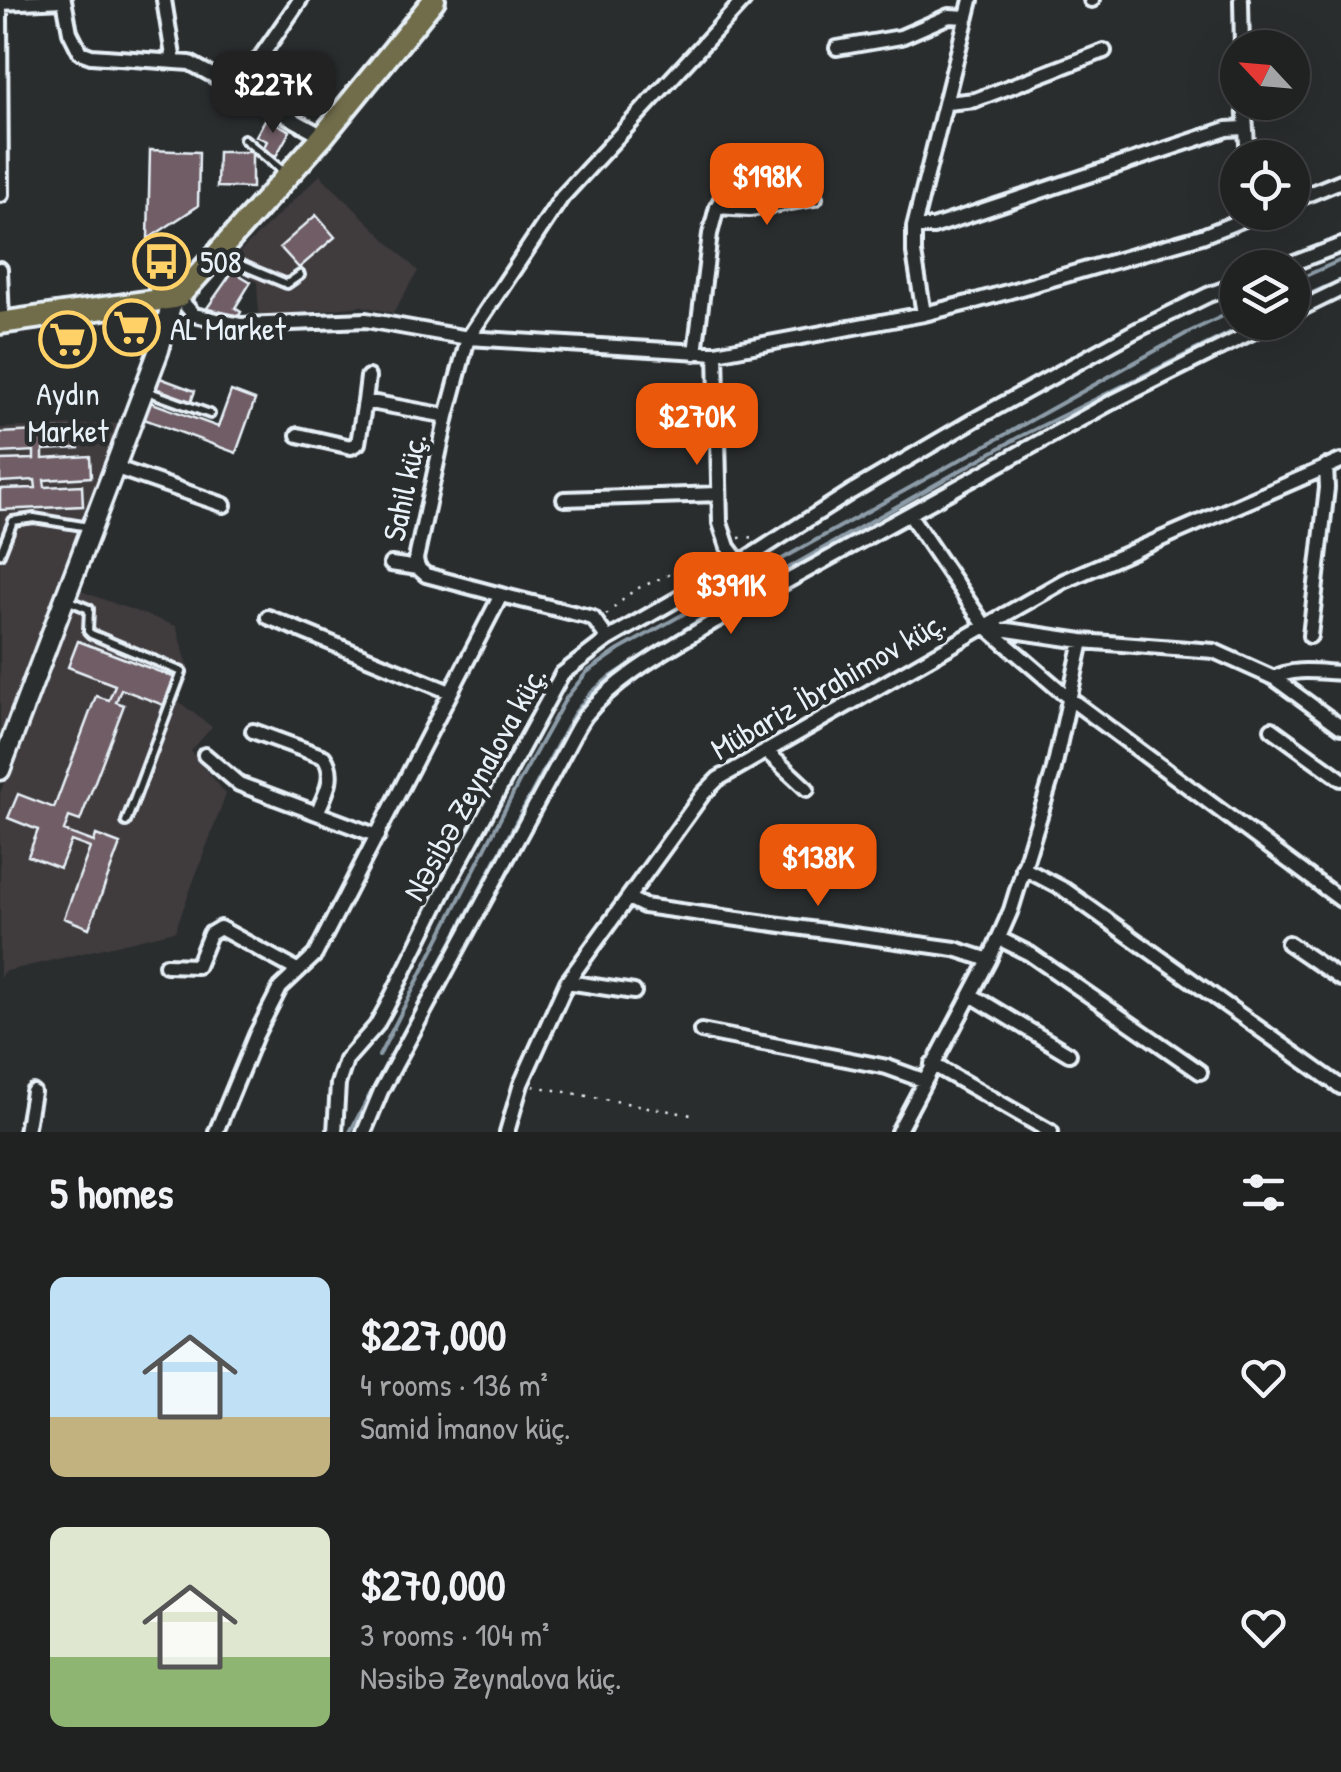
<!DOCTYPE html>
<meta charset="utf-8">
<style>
body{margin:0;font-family:"Patrick Hand",sans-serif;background:#282a2a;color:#f1f3f6;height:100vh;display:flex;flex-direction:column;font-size:38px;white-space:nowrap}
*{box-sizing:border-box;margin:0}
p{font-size:32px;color:#a2a4a5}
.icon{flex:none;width:55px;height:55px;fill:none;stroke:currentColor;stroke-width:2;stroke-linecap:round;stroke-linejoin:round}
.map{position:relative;height:1132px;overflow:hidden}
.drawer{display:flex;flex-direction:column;background:#202222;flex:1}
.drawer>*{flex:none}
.needle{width:65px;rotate:296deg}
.controls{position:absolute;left:1220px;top:30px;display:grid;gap:20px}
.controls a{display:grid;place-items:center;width:90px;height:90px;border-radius:50%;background:#202222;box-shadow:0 10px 40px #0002,0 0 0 2px #3d3f40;font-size:50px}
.price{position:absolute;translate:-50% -85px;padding:0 22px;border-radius:20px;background:#ea580c;color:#fff;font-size:32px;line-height:65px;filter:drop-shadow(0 2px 5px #0008)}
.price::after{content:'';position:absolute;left:50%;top:60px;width:30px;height:22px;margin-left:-15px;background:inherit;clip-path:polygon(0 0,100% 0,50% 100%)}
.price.active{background:#222;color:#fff}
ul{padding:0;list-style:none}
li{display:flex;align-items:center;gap:30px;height:250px;padding:0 50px}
li span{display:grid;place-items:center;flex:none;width:280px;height:200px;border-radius:15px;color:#555}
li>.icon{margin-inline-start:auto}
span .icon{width:120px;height:120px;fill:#fffc;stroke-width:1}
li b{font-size:42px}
h2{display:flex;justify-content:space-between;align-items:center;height:120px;padding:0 50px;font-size:42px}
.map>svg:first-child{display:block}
.built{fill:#3f3b3e}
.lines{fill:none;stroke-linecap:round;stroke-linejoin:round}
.stream{stroke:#8c9ca8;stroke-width:4}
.building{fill:#6f5d65;stroke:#e8f1f8;stroke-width:2.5}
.service-casing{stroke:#e8f1f8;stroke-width:14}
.minor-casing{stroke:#e8f1f8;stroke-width:20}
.tertiary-casing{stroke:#e8f1f8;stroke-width:25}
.primary-casing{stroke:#e8f1f8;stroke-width:28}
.path{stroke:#e8f1f8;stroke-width:2.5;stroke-dasharray:2.5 8;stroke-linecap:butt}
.service{stroke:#2a2d2e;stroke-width:6}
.minor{stroke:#2a2d2e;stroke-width:12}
.tertiary{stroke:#2a2d2e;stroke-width:18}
.primary{stroke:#716d4b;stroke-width:20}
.labels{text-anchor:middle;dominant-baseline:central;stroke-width:9;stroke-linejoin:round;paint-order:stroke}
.poi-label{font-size:32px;fill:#e8f1f8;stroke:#2a2d2e;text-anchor:start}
.street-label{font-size:32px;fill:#e8f1f8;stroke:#2a2d2e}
</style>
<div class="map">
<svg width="1341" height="1132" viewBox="0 0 1341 1132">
<rect width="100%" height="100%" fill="#2a2d2e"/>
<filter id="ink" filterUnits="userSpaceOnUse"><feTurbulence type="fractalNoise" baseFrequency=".01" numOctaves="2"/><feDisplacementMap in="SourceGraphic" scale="20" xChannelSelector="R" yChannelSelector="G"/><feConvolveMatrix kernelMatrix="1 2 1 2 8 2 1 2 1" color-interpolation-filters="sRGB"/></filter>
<g filter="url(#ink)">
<!-- built -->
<path class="built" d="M320,175L418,271L393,313L362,306L259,317L257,282L227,264Z
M122,423L0,752V428Z
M78,590L176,626L190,673L179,702L212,727L191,751L226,794L175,931L3,972L0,979V793Z"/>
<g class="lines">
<!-- stream -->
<path class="stream" d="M1292,282L1341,260
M1292,302L1341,280
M379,1056L519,782L566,698L587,672L619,650L1189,332L1238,309
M350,1132L574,714L590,694L606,680L718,608L1019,437L1252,322"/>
</g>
<!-- building -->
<path class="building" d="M266,118L290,131L276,156L263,149L267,141L256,136Z
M150,150L199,152L198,206L148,239Z
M218,152H252V188L217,187Z
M316,215L335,237L299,268L280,247Z
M233,271L251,282L235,308L241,312L237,319L205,311Z
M152,317L153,333L142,334L143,345L121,346L119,319Z
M81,331V347L55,348V332Z
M160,378L195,391L191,402L156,389Z
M231,391L255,400L236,453L144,419L150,402L218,427Z
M78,429L79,448L43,450V459L90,456L91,477L44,480L45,487L82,485L83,506L0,510V489L36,488L35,480L0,482V460L34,459V451L0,453V433Z
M78,641L176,678L166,706L121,689L116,702L124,705L80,821L69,817L64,831L94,842L96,835L120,844L89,928L64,918L90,848L71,841L60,868L28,856L38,830L8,818L18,794L54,808L96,696L109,700L115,685L68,667Z"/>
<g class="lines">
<defs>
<path id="service" d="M244,139L284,172
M222,257L287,284L300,275
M144,390L210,414
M0,554L13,521L34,518L89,527
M67,600L89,609L88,631L91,634L182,672L126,822"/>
<path id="minor" d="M64,0L70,32L80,52L91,56L190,63L323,136
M164,0L174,62
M1091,0H1092
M1241,0L1242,48
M0,3L64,0
M0,10L1,195
M837,48L901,37L949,16L967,17
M239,88L300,0
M1244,102L1248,158
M947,103L975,100L1104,51
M1292,201L1341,181
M717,207L750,209L815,198
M914,227H933L1227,129L1244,128
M1281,268L1341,245
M0,269L2,323
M178,297L194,315L241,325L366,320L468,338L716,353L924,314L972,302L1202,236L1262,212
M1292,313L1341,289
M924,314L914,253V227L971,0
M695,353L710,234L717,207L745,155
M716,353L720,523L728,547L740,563
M365,401L368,377
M298,435L351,447L358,443L365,401L447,416
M114,467L224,505
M564,499L719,494
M909,514L985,626L1070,699L1341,900
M391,564L418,568
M501,595L593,618L608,639
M268,617L450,692
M987,627L1082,641L1214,651L1274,678L1341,727
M1310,636L1327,488L1326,466
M1274,678C1294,667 1319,672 1341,673
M1272,729L1341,779
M253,731L324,757C337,775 325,795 317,813
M766,751L807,789
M205,755L239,784L378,836
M1023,868L1065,890L1341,1087
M630,899L644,906L955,949L989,960
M1000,939L1030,954L1200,1072
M1288,943L1341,979
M166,965L197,966L210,934L220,928L297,970
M567,982L634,992
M971,995L1069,1054
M701,1031L887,1067L923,1080
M932,1064L1051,1132
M26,1132L33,1092
M216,1132L256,1035L280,988L315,955L501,595L426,575L418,568L416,559L447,416L468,338L562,197L744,0
M335,1132L338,1084L346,1060L376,1026L387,1006L445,889L562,674L608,639L740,563L851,492L974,420L1135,331L1208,295L1238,284
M364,1132L381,1091L565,751C571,740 577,727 585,716C618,675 671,648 715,621L1114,401L1272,322
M507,1132L521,1084L567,982L703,794L718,779L1064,581L1341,461
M898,1132L989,960L1011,910L1053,773L1082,641"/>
<path id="tertiary" d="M0,770L159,350L173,298"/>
<path id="primary" d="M160 286a12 12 0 1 1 24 0a12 12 0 1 1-24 0Z
M182,293L323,136L434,0
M0,323L173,298"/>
</defs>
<!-- service casing -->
<use href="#service" class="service-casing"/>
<!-- minor casing -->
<use href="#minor" class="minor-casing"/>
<!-- tertiary casing -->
<use href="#tertiary" class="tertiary-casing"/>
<!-- primary casing -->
<use href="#primary" class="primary-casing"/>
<!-- path -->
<path class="path" d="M739,538L756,537
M606,615L634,590L689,566
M533,1086L697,1116"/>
<!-- service -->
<use href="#service" class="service"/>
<!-- minor -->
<use href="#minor" class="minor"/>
<!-- tertiary -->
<use href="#tertiary" class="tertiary"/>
<!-- primary -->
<use href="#primary" class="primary"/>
</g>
</g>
<!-- icons -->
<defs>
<symbol id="bus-ring" viewBox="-11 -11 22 22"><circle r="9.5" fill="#2a2d2e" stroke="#ffd166" stroke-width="1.5"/><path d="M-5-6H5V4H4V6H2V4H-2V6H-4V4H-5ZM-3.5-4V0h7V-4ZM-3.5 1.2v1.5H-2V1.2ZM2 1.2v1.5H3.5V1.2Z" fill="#ffd166"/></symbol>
<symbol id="supermarket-ring" viewBox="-11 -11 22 22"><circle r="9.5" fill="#2a2d2e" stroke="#ffd166" stroke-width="1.5"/><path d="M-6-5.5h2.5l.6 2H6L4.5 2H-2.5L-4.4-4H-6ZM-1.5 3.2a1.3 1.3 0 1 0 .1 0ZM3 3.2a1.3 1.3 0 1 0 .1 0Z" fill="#ffd166"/></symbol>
</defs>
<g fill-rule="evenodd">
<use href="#bus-ring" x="130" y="230" width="63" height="63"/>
<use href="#supermarket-ring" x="100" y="296" width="63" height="63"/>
<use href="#supermarket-ring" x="36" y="308" width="63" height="63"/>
</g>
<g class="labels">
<!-- poi labels -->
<g class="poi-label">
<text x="200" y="261">508</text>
<text x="170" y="328">AL Market</text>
<text x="68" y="393" text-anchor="middle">Aydın<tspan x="68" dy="37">Market</tspan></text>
</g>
<!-- street labels -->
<g class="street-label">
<text transform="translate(404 487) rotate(-78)">Sahil küç.</text>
<text transform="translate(828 685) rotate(-30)">Mübariz İbrahimov küç.</text>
<text transform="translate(474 783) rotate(-61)">Nəsibə Zeynalova küç.</text>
</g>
</g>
</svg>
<div class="controls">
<a><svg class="needle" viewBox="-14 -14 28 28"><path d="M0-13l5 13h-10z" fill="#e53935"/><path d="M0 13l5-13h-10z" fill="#a2a4a5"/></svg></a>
<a><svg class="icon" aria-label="locate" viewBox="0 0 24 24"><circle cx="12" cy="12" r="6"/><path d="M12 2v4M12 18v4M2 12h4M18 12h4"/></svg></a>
<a><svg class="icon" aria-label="layers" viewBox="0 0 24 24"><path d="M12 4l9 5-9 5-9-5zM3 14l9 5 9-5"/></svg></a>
</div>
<b class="price active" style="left:273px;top:136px">$227K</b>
<b class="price" style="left:767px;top:228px">$198K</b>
<b class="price" style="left:697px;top:468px">$270K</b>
<b class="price" style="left:731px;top:637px">$391K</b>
<b class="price" style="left:818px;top:909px">$138K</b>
</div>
<section class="drawer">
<h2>5 homes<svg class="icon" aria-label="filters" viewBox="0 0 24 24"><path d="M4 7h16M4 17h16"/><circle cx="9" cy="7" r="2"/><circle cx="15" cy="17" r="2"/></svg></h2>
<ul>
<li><span style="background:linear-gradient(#bfe0f5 70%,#c2b280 0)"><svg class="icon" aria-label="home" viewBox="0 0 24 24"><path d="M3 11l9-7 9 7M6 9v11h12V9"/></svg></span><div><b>$227,000</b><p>4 rooms · 136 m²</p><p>Samid İmanov küç.</p></div><svg class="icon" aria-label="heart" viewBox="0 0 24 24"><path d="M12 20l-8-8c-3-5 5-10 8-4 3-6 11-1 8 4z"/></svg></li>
<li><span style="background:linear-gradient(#dfe7d0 65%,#8fb573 0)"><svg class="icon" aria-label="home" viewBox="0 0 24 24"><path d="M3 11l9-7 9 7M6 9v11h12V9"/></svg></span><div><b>$270,000</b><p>3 rooms · 104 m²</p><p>Nəsibə Zeynalova küç.</p></div><svg class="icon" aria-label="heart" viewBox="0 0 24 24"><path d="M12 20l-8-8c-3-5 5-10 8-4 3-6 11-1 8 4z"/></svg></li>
</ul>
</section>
